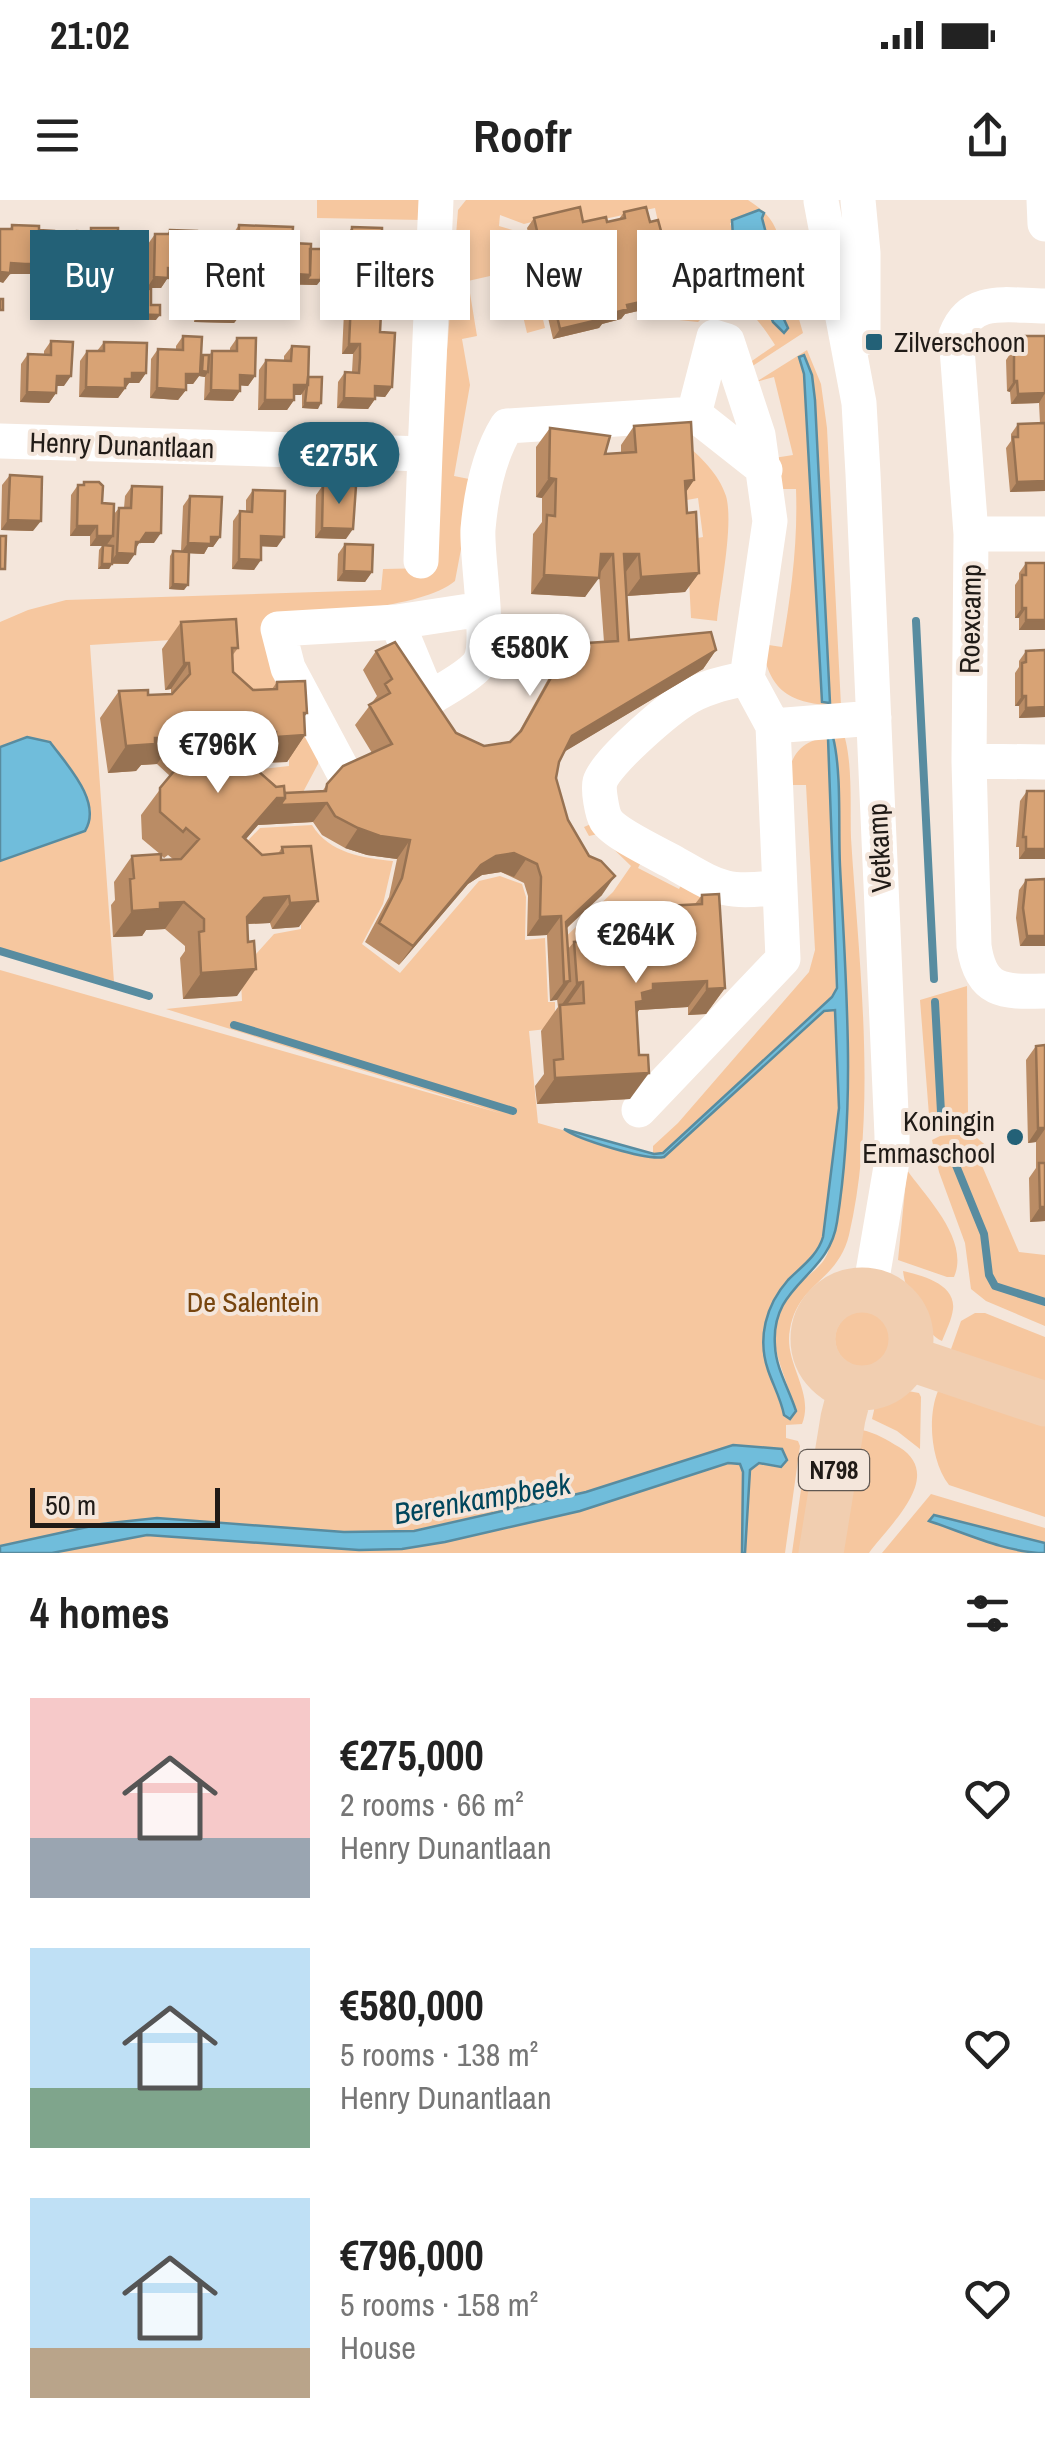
<!DOCTYPE html>
<meta charset="utf-8">
<style>
body{margin:0;font-family:"Archivo Narrow",sans-serif;background:#f6f6f6;color:#222;height:100vh;display:flex;flex-direction:column;font-size:38px;white-space:nowrap}
*{box-sizing:border-box;margin:0}
p{font-size:32px;color:#767676}
.icon{flex:none;width:55px;height:55px;fill:none;stroke:currentColor;stroke-width:2;stroke-linecap:round;stroke-linejoin:round}
.map{position:relative;height:1353px;overflow:hidden}
.drawer{display:flex;flex-direction:column;background:#fff;flex:1}
.drawer>*{flex:none}
.banner{position:absolute;left:30px;top:30px;width:985px;height:90px;display:flex;gap:20px}
.scale{position:absolute;left:30px;bottom:25px;width:190px;box-sizing:border-box;padding-left:10px;border:5px solid #201b17;border-top:0;font-size:28px;line-height:35px;white-space:nowrap;color:#201b17;-webkit-text-stroke:8px #f4e6db;paint-order:stroke}
.price{position:absolute;translate:-50% -85px;padding:0 22px;border-radius:35px;background:#fff;color:#222;font-size:32px;line-height:65px;filter:drop-shadow(0 2px 5px #0008)}
.price::after{content:'';position:absolute;left:50%;top:60px;width:30px;height:22px;margin-left:-15px;background:inherit;clip-path:polygon(0 0,100% 0,50% 100%)}
.price.selected{background:#236177;color:#fff}
ul{padding:0;list-style:none}
li{display:flex;align-items:center;gap:30px;height:250px;padding:0 30px}
li span{display:grid;place-items:center;flex:none;width:280px;height:200px;border-radius:0px;color:#555}
li>.icon{margin-inline-start:auto}
span .icon{width:120px;height:120px;fill:#fffc;stroke-width:1}
li b{font-size:42px}
h2{display:flex;justify-content:space-between;align-items:center;height:120px;padding:0 30px;font-size:42px}
.pill{padding:0 35px;border-radius:0px;background:#fff;box-shadow:0 5px 15px #0003;font-size:35px;line-height:90px}
.pill.selected{background:#236177;color:#fff}
.status{display:flex;justify-content:space-between;align-items:center;height:70px;padding:0 50px;background:#fff;direction:ltr}
.status svg{height:28px;fill:currentColor}
header{display:flex;justify-content:space-between;align-items:center;height:130px;padding:0 30px;background:#fff;font-size:45px;font-weight:700}
.map>svg:first-child{display:block}
.green{fill:#f6c79f;fill-rule:evenodd}
.water{fill:#70bddb;stroke:#588ca0;stroke-width:2.5}
.lines{fill:none;stroke-linecap:round;stroke-linejoin:round}
.stream{stroke:#588ca0;stroke-width:8}
.minor{stroke:#fff;stroke-width:35}
.major{stroke:#f1ceb0;stroke-width:45}
.wall{fill:#ba8c65;fill-rule:evenodd}
.shaded-wall{fill:#977252}
.building{fill:#d8a375;stroke:#977252;stroke-width:2.5}
.poi-dot{fill:#236177;stroke:#f4e6db;stroke-width:4}
.labels{text-anchor:middle;dominant-baseline:central;stroke-width:8;stroke-linejoin:round;paint-order:stroke}
.shield{fill:#f4e6db;stroke:#605852;stroke-width:2.5}
.shield-label{font-size:25px;font-weight:bold;fill:#201b17}
.poi-label{font-size:28px;fill:#201b17;stroke:#f4e6db;text-anchor:start}
.street-label{font-size:28px;fill:#201b17;stroke:#f4e6db}
.park-label{font-size:28px;fill:#77450e;stroke:#f4e6db}
.water-label{font-size:30px;font-style:italic;fill:#00465c;stroke:#f4e6db}
</style>
<div class="status"><b>21:02</b><svg viewBox="0 0 49 12"><path d="M0 12V9h3v3zM5 12V6h3v6zM10 12V3h3v9zM15 12V0h3v12zM26 1h20v11H26zM47 4h2v5h-2z"/></svg></div>
<header><svg class="icon" aria-label="menu" viewBox="0 0 24 24"><path d="M4 6h16M4 12h16M4 18h16"/></svg>Roofr<svg class="icon" aria-label="share" viewBox="0 0 24 24"><path d="M12 15V3M7 8l5-5 5 5M5 13v7h14v-7"/></svg></header>
<div class="map">
<svg width="1045" height="1353" viewBox="0 0 1045 1353">
<rect width="100%" height="100%" fill="#f4e6db"/>
<!-- green -->
<path class="green" d="M317,0H421L423,20L317,18Z
M466,0H748C786,24 776,41 787,80C792,97 798,115 803,133L751,167L749,163L775,145C758,118 735,87 698,98L704,116L698,122L679,120L655,8L577,25L567,13L524,24L500,15L499,26L523,33L545,128L527,133L514,78L495,82L490,76L468,81L477,136L462,139L470,185L454,276L474,280L455,381C422,409 312,414 267,417L319,554L318,564L294,609L266,610L262,569L289,566V541L260,505L223,472L220,437L90,445L114,782L0,748V661L85,631L91,609L66,563L27,537L0,547V422L28,410L66,400L381,390L383,369L430,368L458,10ZM764,13L762,18L776,71L782,115L788,128L784,133L753,69L738,48L730,23Z
M807,150L821,184L827,228L841,506C795,504 769,496 762,444L782,447C791,395 798,343 796,289H777L774,258L793,255L774,177L756,182ZM799,157L807,162L815,200L830,503L822,501L804,174Z
M683,242C700,256 719,274 726,296C734,324 720,391 717,421L691,418L687,340L703,337L698,298L687,300Z
M843,532C853,559 850,608 851,638C859,765 878,911 849,1035C838,1081 798,1083 790,1129C783,1163 815,1192 802,1224L786,1225V1238L798,1241L800,1246L785,1353H0V770L503,914L166,809L242,801L240,762L248,763L274,734L301,729L300,670L227,662L260,628L312,625C329,653 363,658 393,661L383,704L362,744L400,773L479,681L500,676L522,684L526,697L525,740L545,738L548,802H555V811L564,812V827L529,831L538,923L653,956V946L678,923L809,772L815,750L806,585H787C791,544 807,541 843,532ZM833,537C842,575 838,626 840,666C846,780 856,877 837,992C834,1011 834,1033 828,1052C819,1077 785,1081 776,1124C769,1160 797,1188 791,1219L784,1214L767,1169L763,1141L771,1106L784,1086L821,1045L834,964L839,892L828,538Z
M600,620L645,655L638,668L679,689L685,678L716,709L647,715L620,722L614,731L618,762L559,764L558,744L613,692L631,666L598,634L589,636L584,627Z
M967,786L968,914L959,921L930,928L920,800Z
M971,933L989,948L980,961L1019,1052L1045,1055V1126L986,1101L971,1089L965,1043L939,972L932,940L940,936Z
M907,970C926,997 970,1040 954,1077H947L898,1060Z
M903,1071C921,1075 956,1084 953,1109C952,1119 946,1131 942,1141C924,1134 905,1091 903,1071Z
M835 1139a28 28 0 1 1 56 0a28 28 0 1 1-56 0Z
M975,1113H985L1045,1137V1187L950,1152L961,1121Z
M908,1191L919,1193L921,1197L920,1249L897,1231L872,1219L875,1206L889,1197Z
M938,1191L1045,1224V1317L949,1285C931,1262 927,1217 938,1191Z
M862,1230C876,1233 887,1240 899,1247C946,1276 889,1325 869,1353H836Z
M806,1254L816,1262L804,1353H792Z
M931,1294L1045,1328V1343L985,1328L958,1331L1031,1353H882Z"/>
<!-- water -->
<path class="water" d="M759,10L764,13L762,18L776,71L782,115L788,128L784,133L773,122L753,69L733,37L732,20Z
M804,155L812,175L815,200L830,503L822,502L804,174L799,157Z
M27,537L50,542C66,564 103,602 85,631L0,661V547Z
M833,537C842,574 838,626 840,666C846,785 856,903 837,1022C829,1078 770,1083 775,1146C776,1169 789,1189 796,1211L790,1219L784,1215C781,1199 773,1185 768,1170C757,1138 766,1105 788,1080C801,1067 818,1055 823,1037L839,908L835,810L824,811L664,957C647,961 577,939 564,929L654,954L663,953L832,797L837,788L828,538Z
M733,1245L782,1249L787,1260L781,1267L759,1263L750,1270L745,1353H742L743,1272L740,1264L728,1263L580,1311L445,1342L402,1349L359,1350L147,1335L52,1353H0V1346L101,1324L157,1318L344,1332L414,1331L586,1292Z
M934,1315L1045,1343V1353C1007,1353 965,1333 929,1321Z"/>
<g class="lines">
<!-- stream -->
<path class="stream" d="M916,421L934,779
M0,751L149,796
M935,802L941,912
M234,825L513,911
M953,958L984,1034L989,1075L995,1086L1045,1102"/>
<!-- minor -->
<path class="minor" d="M858,0L863,53V138
M1044,0L1045,24
M821,1L859,203L863,274L892,936V961L870,1090
M1045,106C1009,106 971,95 956,135L971,334L969,561L974,746C981,793 1003,792 1045,791
M0,241L425,254L436,0
M971,334H1045
M421,361L425,254
M482,409L397,422L421,480L432,497C446,488 466,478 477,466C493,448 476,357 478,329C481,295 489,255 507,226L694,214L765,270
M747,478C724,483 701,488 682,501C664,513 605,563 600,582C598,590 602,613 606,620C614,633 656,653 671,661C717,687 724,695 778,687
M773,526L874,518
M969,561L1045,562
M344,573L288,468L278,429L397,422
M639,910L783,759L773,526L747,478L770,321L758,235L727,141L714,137L694,214"/>
<!-- major -->
<path class="major" d="M813 1139a49 49 0 1 1 98 0a49 49 0 1 1-98 0Z
M908,1158L1045,1204
M821,1353L843,1218L851,1187"/>
</g>
<!-- wall -->
<path class="wall" d="M624,12L667,93L662,110L639,116L638,111L625,114L621,119L602,124L599,128L553,139L527,28L534,18L607,22L619,19Z
M12,25L39,26L45,84H32V74H10L3,83L10,29Z
M239,25L310,49L317,85L273,84L274,70L231,69L232,35Z
M352,27L382,42L396,96L389,106H381L380,132L392,187L385,197L375,196V199L368,209L337,208L338,182L345,172H352L353,154H342L345,91L352,81H356L357,63H344L345,37Z
M91,28L118,33L131,77L124,87L110,86L111,76H89L82,85H68L70,41L77,31L89,32Z
M170,30L197,31L203,89H189L190,79H167L161,88H147L148,44L155,34H167Z
M50,86L72,102L77,118L36,117V106L40,101H46V91Z
M128,88L151,105L156,120L114,119V108L118,103L124,104L125,93Z
M208,91L229,106L238,118L234,123L194,122L195,111L198,106H204V96Z
M183,136L201,158L203,155L209,156L212,151H230V148L237,138L255,176L248,186L240,185V191L233,201L204,200L205,177L199,176L193,184H186V190L178,200L150,198L151,159L158,149H176V146Z
M1017,136H1045V291L1010,292L1006,248L1011,241V234L1018,224L1040,223L1039,203L1011,204L1010,192L1007,191L1006,160L1010,154V146Z
M51,141L64,186H57L56,193L49,203L20,202L21,164L28,154L44,155V151Z
M104,142L146,173L139,183H129L118,198L79,197L80,161L87,151H97Z
M292,146L308,177L318,209L302,208V193L301,195H294V200L287,210H258L259,170L266,160H284V156Z
M634,226L694,280L686,292L687,313L699,373L685,392L627,396L625,373L629,440L716,450L703,469L565,551L559,562L556,578L568,620L602,695L567,728L568,749L574,742L629,738L628,733L647,707L695,704L702,695L725,788L706,814L688,815V807L639,810L637,813L630,899L537,904L535,886L544,874L541,831L558,807L557,799L550,801L547,735L527,736L528,696L524,683L501,672L482,675L468,684L399,765L365,742L389,697L397,659L367,655L345,648L322,635L313,622L258,625L246,639L262,655L278,654L282,647L299,727L272,729L270,723L247,724L237,796L183,799L180,758L185,751V746L165,729L146,730L142,736L113,737L111,705L115,700L114,682L132,656L160,654L142,639L141,615L170,576L157,564L141,565L136,571L108,573L100,518L119,491L148,495L171,494V489L165,490L162,449L181,422L238,448L232,456L233,472L253,490L272,489L277,482L304,517L305,535L287,562L258,563L257,558L245,559L285,593L322,592L327,584L372,553L355,525L377,496L363,470L376,451L456,533L484,546L510,542L516,537L557,463L570,444L604,442L599,374L585,397L531,394L533,334L542,322V298L536,297V247L550,228L605,254L621,253V245ZM161,655L164,658L168,655L173,659L161,660Z
M10,275L33,331L1,330L2,285Z
M84,282L102,303L114,314L119,308H124L125,296L132,286L154,343H139L128,364H112L109,369H98L99,350L102,346H90V336H70L71,295L78,285H82Z
M323,285L346,339L315,338L316,295Z
M253,290L277,347L261,346L254,370L232,369L233,321L240,311L246,312V300Z
M190,296L220,337L213,347H208L204,354L189,353L184,390L169,389L170,356L173,351H181L183,306Z
M345,344L372,372L365,382L337,381L338,354Z
M1026,363L1045,430H1019V418H1015V385L1019,379V373Z
M1045,450V517L1019,518V506H1015V473L1019,467V461L1026,451Z
M1027,591H1045V659H1019V647H1016L1020,601Z
M1045,679V746H1020L1016,718L1019,690L1026,680Z
M1045,845V1021L1030,1022L1029,978L1036,968V942L1028,943L1026,860L1036,846Z"/>
<!-- shaded-wall -->
<path class="shaded-wall" d="M351,53H364L357,63H344Z
M238,59L281,60L274,70L231,69Z
M11,63L39,64L32,74H10L3,83L0,82V72Z
M89,66H118L111,76H89L82,85H68L75,75Z
M168,68L197,69L190,79H167L161,88H147L154,77Z
M280,73L310,75L321,80L317,85L273,84Z
M39,74H52L45,84H32Z
M117,76L131,77L124,87L110,86Z
M196,79H210L203,89H189Z
M382,95L396,96L389,106L375,105Z
M669,100L662,110L639,116L646,106Z
M645,101L638,111L625,114L621,119L602,124L599,128L553,139L560,129L606,115L627,105Z
M40,112L81,113L77,118L36,117Z
M118,114L160,115L156,120L114,119Z
M198,117L238,118L234,123L194,122Z
M349,144H360L353,154H342Z
M202,171L208,172L205,177L199,176L193,184H179L186,174H200Z
M132,173H146L139,183H129L118,198L79,197L86,187L125,179Z
M240,175L255,176L248,186L233,185Z
M57,176H71L64,186H50Z
M1014,181H1017L1010,192L1007,191Z
M294,185H308L301,195H287Z
M375,186L392,187L385,197L368,196Z
M157,188L186,190L178,200L150,198Z
M211,190L240,191L233,201L204,200Z
M27,192L56,193L49,203L20,202Z
M1045,193L1039,203L1011,204L1018,194Z
M344,198L375,199L368,209L337,208Z
M265,200H294L287,210H258Z
M305,203H321L318,209L302,208Z
M549,278L556,279L542,298L536,297Z
M694,280L681,299L685,281Z
M1045,281V291L1010,292L1017,282Z
M8,320L41,321L33,331L1,330Z
M77,326H97L90,336H70Z
M322,328L353,329L346,339L315,338Z
M146,333H161L154,343H139L133,352L136,342Z
M97,336H113L106,346H90Z
M261,336L284,337L277,347L254,346Z
M211,337H220L213,347H208L204,354L181,353L188,343Z
M117,353L135,354L128,364L110,363Z
M601,354H613L599,374Z
M624,354H639L625,373Z
M239,359L261,360L254,370L232,369Z
M102,364H112L109,369H98Z
M344,371L372,372L365,382L337,381Z
M699,373L685,392L627,396L641,377Z
M544,375L599,378L585,397L531,394Z
M173,384L188,385L184,390L169,389Z
M1022,408H1026L1019,418H1015Z
M1026,420H1045V430H1019Z
M716,450L703,469L559,555L572,536Z
M184,463H189L171,489L165,490Z
M1022,496H1026L1019,506H1015Z
M1045,507V517L1019,518L1026,508Z
M304,513H307L291,536L305,535L287,562L258,563L276,537Z
M276,532L257,558L237,559L238,553L255,533Z
M155,538H175L157,564L141,565L136,571L108,573L126,546Z
M277,598L327,603L313,622L258,625L225,663L243,637Z
M358,628L410,640L397,659L367,655L345,648Z
M1026,649H1045V659H1019Z
M514,653L527,658L514,677L501,672L482,675L468,684L399,765L413,746L481,665L496,656Z
M615,676L602,695L561,733L566,722Z
M289,696L270,723L246,724L247,717L264,698Z
M318,701L299,727L272,729L290,703Z
M184,702L165,729L146,730L142,736L113,737L132,711L160,703Z
M561,716L547,735L527,736L540,717Z
M1027,736H1045V746H1020Z
M256,769L237,796L183,799L201,773Z
M570,781L557,800L550,801L564,782Z
M707,781L688,807L639,810L635,816L618,828L642,793L653,784Z
M583,782L564,809L560,807L577,783Z
M725,788L706,814L688,815L707,789Z
M649,873L630,899L537,904L555,878Z
M1038,928H1045V929L1036,942L1028,943Z
M1040,1007H1045V1021L1030,1022Z"/>
<!-- building -->
<path class="building" d="M580,7L583,22L606,17L607,22L625,18L624,12L646,7L650,22L658,20L672,71L673,83L665,85L669,100L646,106L645,101L627,105L628,109L606,115V118L560,129L534,18Z
M12,25L39,26V30L54,31L52,74H39V64H25L11,63L10,73L0,72V29H12Z
M239,25L293,27L292,43L311,44L310,75L280,73L281,60L238,59Z
M352,27L382,28V42L399,43L396,96L382,95L380,132L395,133L392,187L375,186V199L344,198L345,172L359,173L360,158V144H349L352,81L363,82L364,53H351Z
M91,28H118V33H132L131,77L117,76L118,66H89V75H75L77,31L91,32Z
M170,30L197,31V35L211,36L210,79H196L197,69L168,68V78L154,77L155,34H170Z
M310,49H322L321,80H306L310,75Z
M50,86L72,87V102H81V113L40,112V101H49Z
M128,88L151,89V105H160V115L118,114V103L128,104Z
M208,91L230,92L229,106L238,107V118L198,117V106H207Z
M0,99H3V110H0Z
M183,136L202,137L200,174H186V190L157,188L158,149L183,150Z
M1017,136H1045V193L1018,194L1017,181H1014V149H1018Z
M237,138H256L255,176L240,175V191L211,190L212,151H237Z
M51,141L73,142L71,176H57L56,193L27,192L28,154L51,155Z
M104,142L147,143L146,173H132V179H125V188L86,187L87,151H104Z
M292,146L309,147L308,185H294V200H265L266,160L291,161Z
M203,155H209L208,172L202,171Z
M308,177H322L321,203H305Z
M691,222L694,280L685,281L687,313L696,312L699,373L641,377L639,354H624L629,440L711,432L716,450L572,536L559,562L556,578L568,620L589,656L601,661L615,676L566,722L570,781L564,782L561,716L540,717L541,677L537,664L514,653L496,656L481,665L413,746L379,723L402,678L410,640L380,636L358,628L335,616L327,603L280,605L285,598V593L326,591L327,584L343,566L392,544L369,505L390,493L385,484L392,479L376,451L395,442L456,533L484,546L510,542L521,531L570,444L618,441L613,354H601L599,378L544,375L547,315L555,316L556,279L549,278L550,228L610,236L605,254L636,252L634,226Z
M1045,223V281L1017,282L1013,237H1018V224Z
M10,275L42,277L41,321L8,320Z
M84,282H99L103,286L102,303L114,304L113,336H97V326H77L78,285H84Z
M323,285L356,286L353,329L322,328Z
M132,286L162,287L161,333H146L140,342H136L135,354L117,353L119,308H131Z
M253,290L285,291L284,337L261,336V360L239,359L240,311L252,312Z
M190,296L222,297L220,337H211V344L188,343Z
M0,336H6L5,369H0Z
M345,344L373,345L372,372L344,371Z
M103,345L113,346L112,364H102Z
M173,351L189,352L188,385L173,384Z
M1026,363H1045V420H1026V408H1022V375H1026Z
M236,419L238,448H232L233,472L253,490L277,489V482L305,481L307,513H304L305,535L276,537V532L255,533L238,553L276,587L284,586L285,598H277L243,637L262,655L283,653L282,647L311,646L318,701L290,703L289,696L264,698L247,717L248,742L254,741L256,769L201,773L199,732L204,731V719L184,702L160,703V709L132,711L130,679L134,678L132,656L161,654V660L181,659L199,639L186,628L183,632L160,612V588L180,564L183,568L194,554L175,538H155V544L126,546L119,491L148,490V495L172,494L190,474L189,463H184L181,422Z
M1045,450V507L1026,508V496H1022V463L1026,462V451Z
M1027,591H1045V649H1026V637H1023Z
M1045,679V736H1027L1023,708L1026,680Z
M719,694L725,788L707,789V781L653,784V790L642,793L643,801L636,802L639,855H648L649,873L555,878L554,860L563,859L560,805L584,803L583,782L577,783L574,742L649,737L647,707L702,704V695Z
M1045,845V928H1038L1036,846Z
M1039,963H1045V1007H1040Z"/>
<!-- markers -->
<g class="poi-dot">
<rect x="864" y="132" width="20" height="20" rx="5"/>
<circle cx="1015" cy="937" r="10"/>
</g>
<g class="labels">
<!-- shield labels -->
<rect class="shield" x="799" y="1250" width="70" height="40" rx="8"/>
<g class="shield-label">
<text x="834" y="1270">N798</text>
</g>
<!-- poi labels -->
<g class="poi-label">
<text x="894" y="142">Zilverschoon</text>
<text x="995" y="921" text-anchor="end">Koningin<tspan x="995" dy="32">Emmaschool</tspan></text>
</g>
<!-- street labels -->
<g class="street-label">
<text transform="translate(122 245) rotate(2)">Henry Dunantlaan</text>
<text transform="translate(970 419) rotate(-89)">Roexcamp</text>
<text transform="translate(879 648) rotate(-93)">Vetkamp</text>
</g>
<!-- park labels -->
<g class="park-label">
<text x="253" y="1102">De Salentein</text>
</g>
<!-- water labels -->
<g class="water-label">
<text transform="translate(482 1298) rotate(-10)">Berenkampbeek</text>
</g>
</g>
</svg>
<div class="scale">50 m</div>
<b class="price selected" style="left:339px;top:307px">€275K</b>
<b class="price" style="left:530px;top:499px">€580K</b>
<b class="price" style="left:218px;top:596px">€796K</b>
<b class="price" style="left:636px;top:786px">€264K</b>
<div class="banner">
<a class="pill selected">Buy</a>
<a class="pill">Rent</a>
<a class="pill">Filters</a>
<a class="pill">New</a>
<a class="pill">Apartment</a>
</div>
</div>
<section class="drawer">
<h2>4 homes<svg class="icon" aria-label="filters" viewBox="0 0 24 24"><path d="M4 7h16M4 17h16"/><circle cx="9" cy="7" r="2"/><circle cx="15" cy="17" r="2"/></svg></h2>
<ul>
<li><span style="background:linear-gradient(#f6c9c9 70%,#9aa5b1 0)"><svg class="icon" aria-label="home" viewBox="0 0 24 24"><path d="M3 11l9-7 9 7M6 9v11h12V9"/></svg></span><div><b>€275,000</b><p>2 rooms · 66 m²</p><p>Henry Dunantlaan</p></div><svg class="icon" aria-label="heart" viewBox="0 0 24 24"><path d="M12 20l-8-8c-3-5 5-10 8-4 3-6 11-1 8 4z"/></svg></li>
<li><span style="background:linear-gradient(#bfe0f5 70%,#7fa58c 0)"><svg class="icon" aria-label="home" viewBox="0 0 24 24"><path d="M3 11l9-7 9 7M6 9v11h12V9"/></svg></span><div><b>€580,000</b><p>5 rooms · 138 m²</p><p>Henry Dunantlaan</p></div><svg class="icon" aria-label="heart" viewBox="0 0 24 24"><path d="M12 20l-8-8c-3-5 5-10 8-4 3-6 11-1 8 4z"/></svg></li>
<li><span style="background:linear-gradient(#bfe0f5 75%,#b9a48a 0)"><svg class="icon" aria-label="home" viewBox="0 0 24 24"><path d="M3 11l9-7 9 7M6 9v11h12V9"/></svg></span><div><b>€796,000</b><p>5 rooms · 158 m²</p><p>House</p></div><svg class="icon" aria-label="heart" viewBox="0 0 24 24"><path d="M12 20l-8-8c-3-5 5-10 8-4 3-6 11-1 8 4z"/></svg></li>
</ul>
</section>
